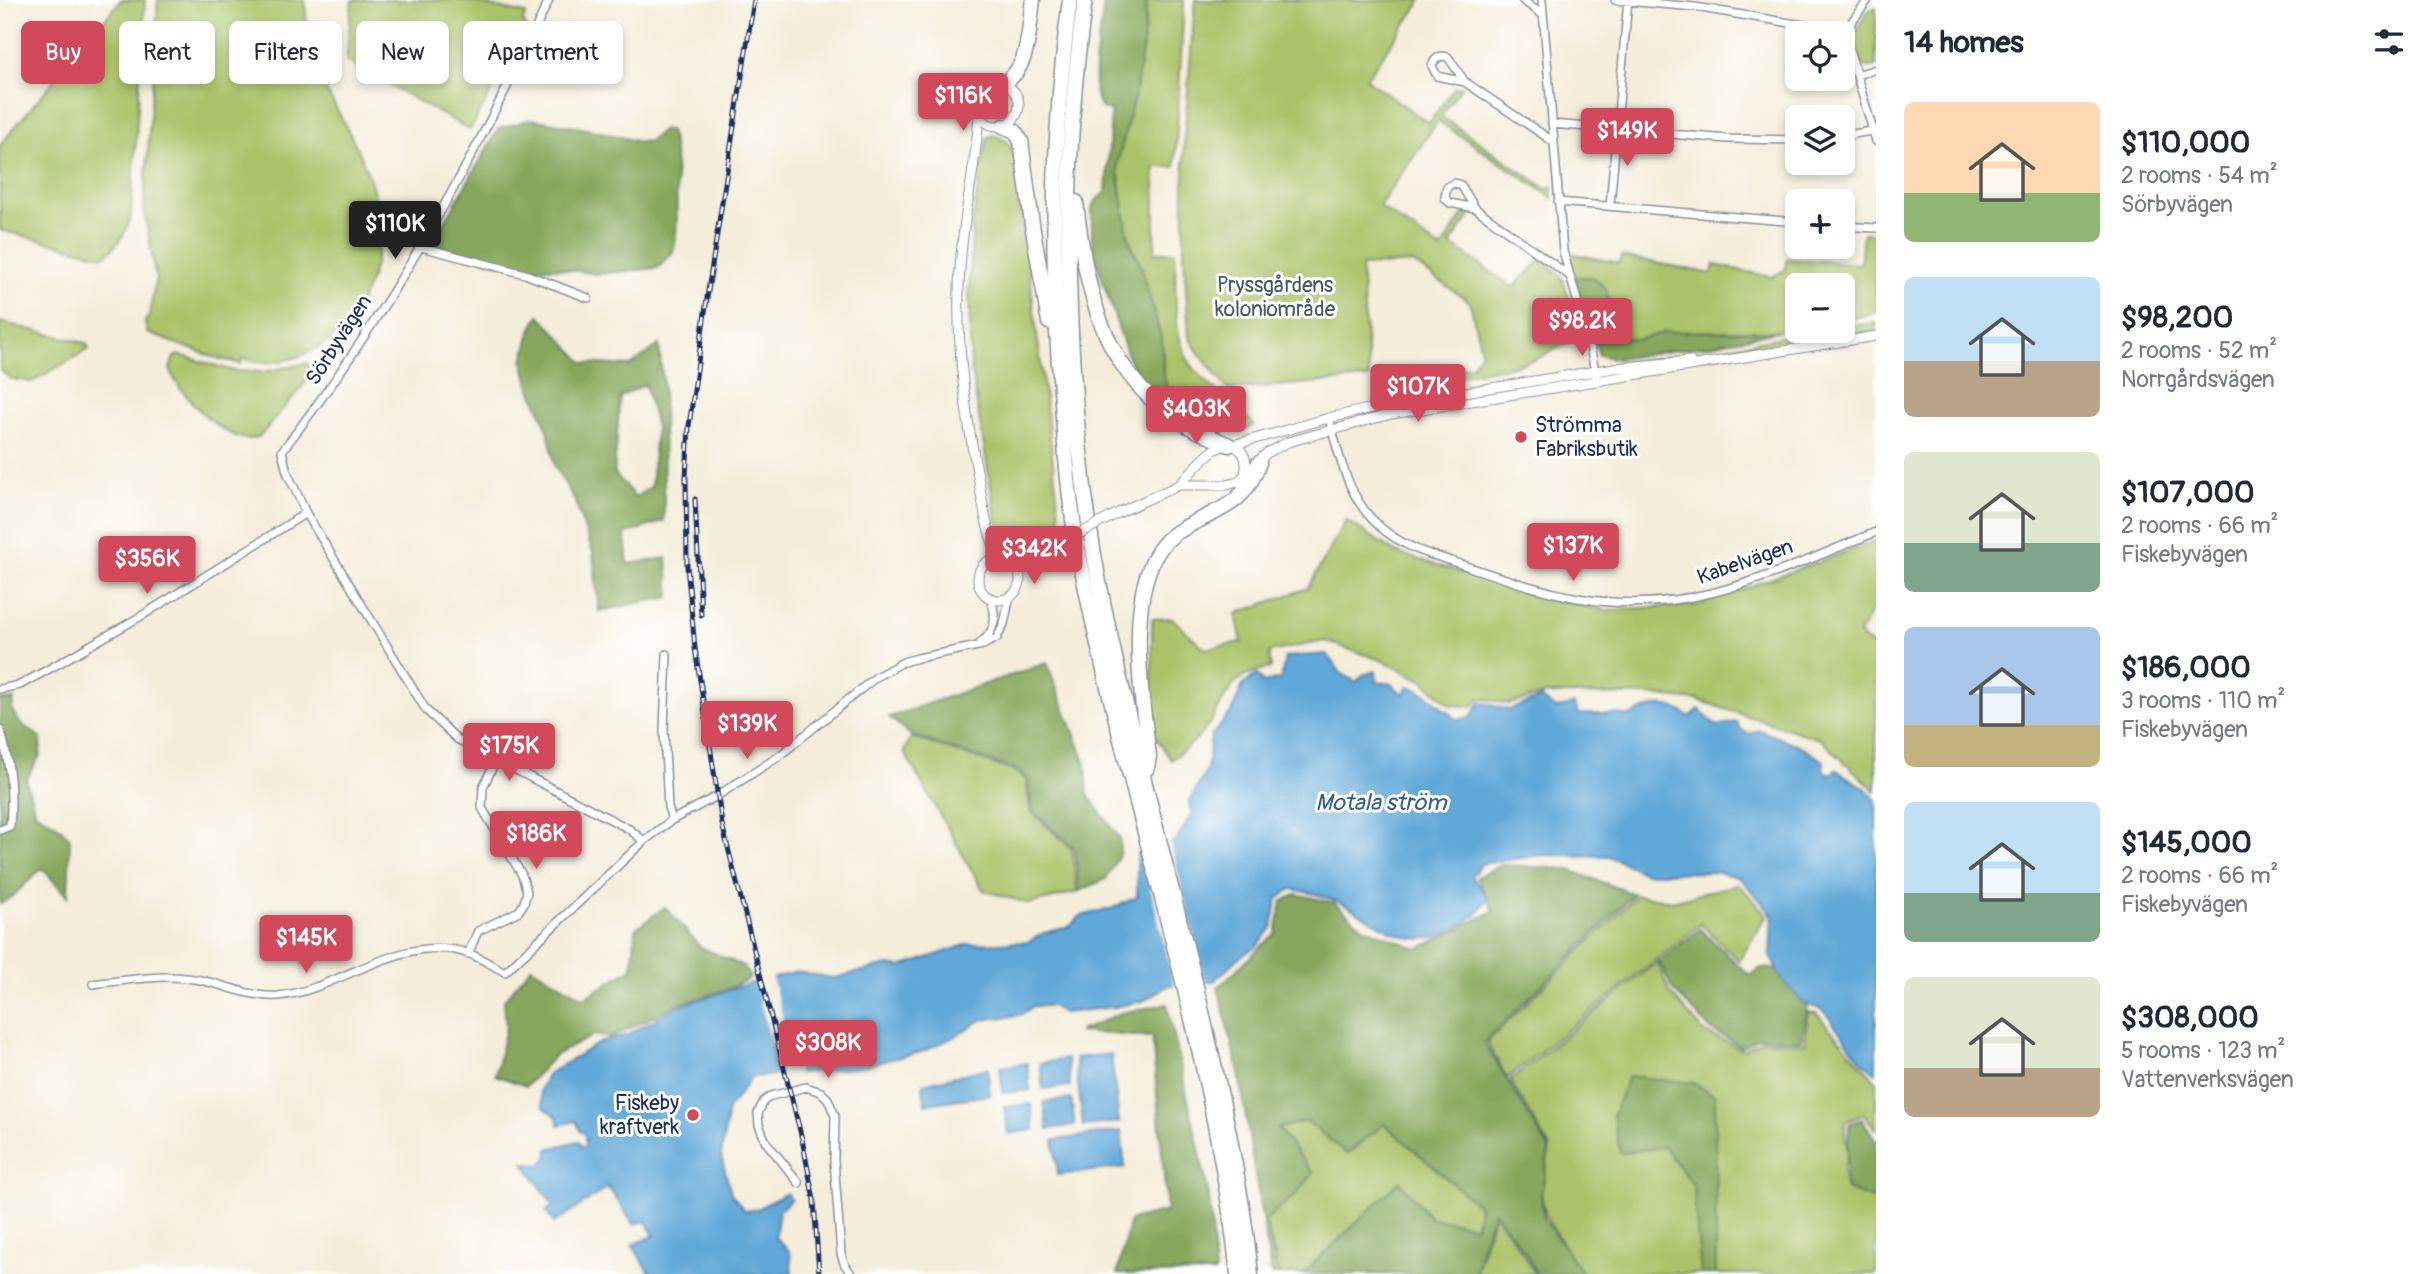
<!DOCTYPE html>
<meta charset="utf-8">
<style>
body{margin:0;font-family:Pangolin,sans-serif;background:#f6f6f7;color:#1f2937;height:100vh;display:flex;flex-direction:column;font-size:26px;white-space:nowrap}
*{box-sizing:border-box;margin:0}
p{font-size:23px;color:#747a83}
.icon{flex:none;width:38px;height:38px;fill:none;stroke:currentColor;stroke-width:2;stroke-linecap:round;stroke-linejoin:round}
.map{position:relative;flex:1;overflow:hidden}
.details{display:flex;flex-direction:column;background:#fff;width:560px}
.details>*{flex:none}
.hud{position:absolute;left:21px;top:21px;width:665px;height:63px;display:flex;gap:14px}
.tools{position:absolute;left:1785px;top:21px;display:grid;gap:14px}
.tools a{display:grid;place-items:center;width:70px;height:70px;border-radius:10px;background:#fff;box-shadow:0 4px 10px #0003;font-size:35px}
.price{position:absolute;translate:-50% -60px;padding:0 16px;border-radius:7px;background:#d1495b;color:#fff;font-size:23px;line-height:46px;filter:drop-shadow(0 2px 4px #0008)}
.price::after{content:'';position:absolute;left:50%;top:42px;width:21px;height:16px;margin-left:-10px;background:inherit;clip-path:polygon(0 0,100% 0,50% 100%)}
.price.selected{background:#222;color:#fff}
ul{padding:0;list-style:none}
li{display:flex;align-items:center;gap:21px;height:175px;padding:0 28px}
li span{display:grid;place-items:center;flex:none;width:196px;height:140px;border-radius:10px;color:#555}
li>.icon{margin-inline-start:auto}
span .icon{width:84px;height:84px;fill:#fffc;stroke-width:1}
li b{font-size:30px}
h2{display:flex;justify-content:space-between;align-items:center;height:84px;padding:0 28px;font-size:30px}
.pill{padding:0 24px;border-radius:10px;background:#fff;box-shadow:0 4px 10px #0003;font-size:24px;line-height:63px}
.pill.selected{background:#d1495b;color:#fff}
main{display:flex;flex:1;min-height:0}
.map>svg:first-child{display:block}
.green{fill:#aac267;stroke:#627862;stroke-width:2}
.forest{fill:#87a85c;stroke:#516c5d;stroke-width:2;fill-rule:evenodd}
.water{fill:#61a8d8;stroke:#3e6c9b;stroke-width:2}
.pier{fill:#f4edd9}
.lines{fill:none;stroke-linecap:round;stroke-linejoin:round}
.minor-casing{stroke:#888e9c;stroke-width:10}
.tertiary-casing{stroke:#888e9c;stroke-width:11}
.motorway-casing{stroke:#888e9c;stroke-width:17}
.minor{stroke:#fff;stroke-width:7}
.tertiary{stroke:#fff;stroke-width:9}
.motorway{stroke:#fff;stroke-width:14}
.rail-casing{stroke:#1b2f5e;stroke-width:5}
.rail{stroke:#fff;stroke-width:2.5;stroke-dasharray:8;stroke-linecap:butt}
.tertiary-bridge-casing{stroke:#888e9c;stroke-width:11;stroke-linecap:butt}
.tertiary-bridge{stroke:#fff;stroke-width:9}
.poi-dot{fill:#d1495b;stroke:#fff;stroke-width:2.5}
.labels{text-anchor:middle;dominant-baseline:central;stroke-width:6;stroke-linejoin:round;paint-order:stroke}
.park-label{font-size:21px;fill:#465b61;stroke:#fff}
.street-label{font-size:21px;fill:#1b2f5e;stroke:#fff}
.poi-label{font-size:21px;fill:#1b2f5e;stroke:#fff;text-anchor:start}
.water-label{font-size:23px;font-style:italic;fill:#375f8f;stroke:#fff}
</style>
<main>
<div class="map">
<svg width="1876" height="1274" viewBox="0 0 1876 1274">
<rect width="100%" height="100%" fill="#fff"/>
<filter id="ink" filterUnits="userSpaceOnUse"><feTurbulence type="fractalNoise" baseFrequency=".0143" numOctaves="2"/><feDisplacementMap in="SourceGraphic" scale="14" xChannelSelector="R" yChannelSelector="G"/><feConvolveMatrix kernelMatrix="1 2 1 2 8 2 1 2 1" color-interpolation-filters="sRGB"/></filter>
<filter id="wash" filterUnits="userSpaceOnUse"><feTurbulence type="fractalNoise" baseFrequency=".00686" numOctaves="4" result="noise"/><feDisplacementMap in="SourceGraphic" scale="28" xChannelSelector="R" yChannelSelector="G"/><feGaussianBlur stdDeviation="1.57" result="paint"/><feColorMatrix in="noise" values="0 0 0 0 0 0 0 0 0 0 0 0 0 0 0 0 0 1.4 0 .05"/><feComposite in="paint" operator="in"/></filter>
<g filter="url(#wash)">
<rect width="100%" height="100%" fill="#f4edd9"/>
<!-- green -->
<path class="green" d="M121,0H145L131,213C128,232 119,245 104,256L0,230V145Z
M158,0H305C306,26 310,50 318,75C354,144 403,209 366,290C356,312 344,332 324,344C298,360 270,368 242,358L241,364L214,357L147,333L145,321L149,317L156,278L144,209Z
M352,0H462L526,14L523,21L527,29L470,130L346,61Z
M1147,0H1184L1175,167H1155V252H1175C1176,284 1172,334 1188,360C1203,384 1235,404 1254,425L1244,430L1220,423H1201L1166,403L1167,388L1163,374L1162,341L1141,267L1128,236L1117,165L1135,93L1143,45Z
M1195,0H1422L1366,79L1429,123L1454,88L1462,86L1441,116L1547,189L1552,186L1553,198L1438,121L1379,206L1441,249L1463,214L1473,212L1450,244L1513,287L1542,259L1562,277L1580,331L1579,337L1536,359L1513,366L1407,384L1389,379L1388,376L1472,366L1481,351L1470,302L1413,263L1361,266L1369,378L1228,390L1199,353L1189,337L1184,256V142Z
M1876,7V66L1866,67L1860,64L1853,36L1868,11Z
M995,135C1010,141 1013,149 1016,164L1062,536C1046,544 1024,561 1007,549L996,518L971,369L969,292L973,218L985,148L988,137Z
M1863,233L1876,234V312L1843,321V285H1797V328L1779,331L1666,332L1638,340L1621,337L1612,322L1610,303L1592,277H1574L1569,253L1619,263L1621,256L1712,274L1714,265L1772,277L1785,270L1787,259L1860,264Z
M0,322L86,343L89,349L32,382L11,379L0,370Z
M1876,323V331L1710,356L1617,364C1656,358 1696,354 1735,346C1772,339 1805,331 1843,331V327Z
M179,355L234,371L263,372L307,363L312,370V375L260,436C234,453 177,393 170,369L174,357Z
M1346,520L1397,553L1541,597L1606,610L1698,605L1876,541V601L1859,635L1876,648V791L1820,739L1697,700L1647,695L1548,694L1509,704L1480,698L1471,707L1449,704L1424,681L1381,660L1325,641L1269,652L1271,668C1226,673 1227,702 1204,731C1195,742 1182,751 1171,760L1152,731V619L1172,618L1205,649L1242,642L1236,614L1308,588Z
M911,737L1016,772L1026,780L1030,811L1072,849L1077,892L1029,904L983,890L904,752Z
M1738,884L1767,915L1739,961L1701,924L1507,1078L1487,1042L1637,895L1672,901Z
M1657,962L1670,993L1704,1032L1743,1050L1761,1040L1805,1044L1808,1012L1816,1013L1876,1081V1130L1864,1114L1845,1122V1136L1848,1152L1844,1167V1186L1876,1198V1274H1581L1546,1217L1541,1193L1550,1148L1510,1080Z
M1307,1121L1347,1154L1384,1124L1479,1206L1477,1226L1430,1218L1400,1182L1303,1274H1279L1265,1220L1295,1195L1313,1174L1278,1128Z
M1494,1214L1525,1256L1535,1274H1478L1476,1271Z"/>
<!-- forest -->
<path class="forest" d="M1105,0H1147L1143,45L1135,93L1117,165L1128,236L1141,267L1162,341L1163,374L1167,387L1166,403L1139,376L1130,362L1098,267L1092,242V207L1098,198L1106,193L1111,112L1100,107C1087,82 1101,28 1105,0Z
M531,119L593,130L640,142L649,141L664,129L670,131C676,149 680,234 673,251C670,257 662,263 658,268L597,274L557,268H527L520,265L497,263L432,244L498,129Z
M1574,277H1592L1606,288L1610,303L1612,322L1621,337L1638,340L1666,332L1779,331L1711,345L1617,359L1599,355Z
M539,315L584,363L630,366L659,345L663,384L664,521L625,534L628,564L667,558L670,597L599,611L593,553L574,499L555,467L548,430L529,384L523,361L532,328ZM645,384L656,428L651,487L635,497L614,473L620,397Z
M1047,663L1086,764L1088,795L1120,839V853L1106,879L1079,891L1075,849L1032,810L1028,780L1018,770L912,736L889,717Z
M14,699L12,710L20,723L41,738L40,755L26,780L35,812L57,825L70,838L68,897L42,868L12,897L0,904V700Z
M1502,865L1566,869L1634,894L1484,1042L1549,1149L1541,1194L1544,1219L1583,1274H1537L1527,1255L1494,1211L1482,1245L1475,1274H1303L1400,1181L1430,1218L1476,1226L1479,1206L1384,1124L1347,1154L1307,1121L1278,1128L1313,1173L1295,1195L1265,1220L1279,1274H1271L1239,1074L1218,987L1276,933L1282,902L1296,894L1334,903L1363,927L1418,949L1494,911L1477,877Z
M665,907L700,947L743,966L750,978L729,989L676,1005L610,1038L594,1035L555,1055L526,1086L495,1075L506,1028L504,1000L531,967L584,998L632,968L636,928Z
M1700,929L1750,976L1761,968L1816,973L1806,1013L1802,1041L1759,1037L1742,1047L1711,1030L1673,990L1659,961Z
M1167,1004L1209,1195L1215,1273L1117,1274L1130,1220L1167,1211L1152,1037L1078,1032L1121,1013Z
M1628,1076L1694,1083L1715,1096L1716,1274H1701L1693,1185L1664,1147L1620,1153L1613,1116Z
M1862,1119L1876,1140V1200L1846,1189L1849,1124Z"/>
<!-- water -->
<path class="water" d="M1327,654L1341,673L1356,682L1363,675L1376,671L1377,682L1391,684L1403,694L1408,686C1430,692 1440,708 1458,720L1471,717L1480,702L1509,710L1541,698L1555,709L1574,704L1579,714C1596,715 1613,712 1629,716C1654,705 1667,699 1690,717L1699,709L1716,726L1737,722L1740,729L1749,734L1759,730L1798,745L1824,761L1823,770L1830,774L1836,770L1865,788L1876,800V1073L1862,1061L1823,1010L1805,1004L1783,981L1770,956L1772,914L1740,878L1718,872L1645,873L1609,856L1542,855L1481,864L1472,876L1488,898C1479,915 1473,918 1457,927C1409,956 1386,925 1343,904C1326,896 1310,892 1291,889L1277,900L1272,928L1256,947L1241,956L1214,981L1169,985L1143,1001L1114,1007L1063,1013L1051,1006H1034L1020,1015L981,1020L954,1037L921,1052L853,1068L752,1077L728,1109L721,1156L731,1193L745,1211L757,1209L787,1193L791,1199L779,1211L775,1237L790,1252L792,1274H651L632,1245L654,1236L646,1221L634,1224L608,1187L554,1223L546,1211L553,1205L524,1163L540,1165L547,1158L548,1149L578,1141L582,1147L586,1146L585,1134L580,1131L576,1121L559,1125L557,1117L543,1107L540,1090L548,1074L599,1043L627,1035L677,1007L745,985L797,972L834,978L888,965L901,967L968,944L1028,942L1044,933L1069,927L1081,916L1113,908L1137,897V854L1176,841L1191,815L1190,800L1207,770L1211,736L1232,711L1243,685L1257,674L1263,683L1281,679L1285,657Z
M1111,1054L1119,1122L1083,1126L1075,1058Z
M1067,1059L1070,1086L1043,1089L1040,1063Z
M1027,1063L1030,1090L1003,1093L1000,1067Z
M988,1068L990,1095L925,1104L923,1084Z
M1071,1099L1075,1125L1048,1129L1044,1102Z
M1031,1104L1034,1130L1008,1134L1004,1107Z
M1121,1131L1125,1167L1058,1175L1054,1140Z"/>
<!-- pier -->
<path class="pier" d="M1170,840L1206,986L1175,988L1141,849Z
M771,975L799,1076L781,1078L754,979Z"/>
</g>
<g filter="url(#ink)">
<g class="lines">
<defs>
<path id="minor" d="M1522,0L1543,15
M1542,0L1563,251L1589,342L1597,381
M1615,0L1695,7L1844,32
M1844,32L1876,141
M1844,32L1868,0
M1857,75L1876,69
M1465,82L1437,76L1432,66L1435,60L1441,56L1448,57L1465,82L1554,142
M1552,124L1728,139L1797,140
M1843,136L1876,130
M1558,202L1797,222
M1610,206L1628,0
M1475,208L1450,203L1445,198L1447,187L1454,183L1461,185L1475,208L1567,274
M1843,226L1876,228
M421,247L525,274L588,298
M1329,418C1346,484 1358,530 1429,554C1478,569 1528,589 1578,598C1689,618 1777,572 1876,532
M306,513L287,472L282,451C390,313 475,158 549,0
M980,643C997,631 997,615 990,597
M667,654L664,730L668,807L672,820
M0,689L20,685L49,669L143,615L306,513L426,710L457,739L629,829L644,841
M0,729C10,761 13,792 10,826L0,830
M468,954L478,931L519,911L524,903L527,892L522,875L482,808L483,787L496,760
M93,984C126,980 162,974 194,979C222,983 250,998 278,996C341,990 399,932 467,953C480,957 493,966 505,972L644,841L672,820L717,796L778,757L876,677L903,662L918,658L983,645L997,638L1004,624L1010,596
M799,1183L766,1142L759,1125L758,1113L764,1101L771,1096L806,1087L821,1092L828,1099L835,1116L834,1160L841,1254L844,1263L851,1274"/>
<path id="tertiary" d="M977 105a21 21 0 1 1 42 0a21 21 0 1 1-42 0Z
M979,112C977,160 965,207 961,255C954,329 963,403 978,476C983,503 986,534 1000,558
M1233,445L1329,418L1390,404L1615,368L1690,361
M1179,485C1193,472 1222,428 1242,452C1247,459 1247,466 1245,474
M1120,512L1179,485H1227L1238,482L1267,453L1288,442L1391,414L1876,336
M978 579a21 21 0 1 1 42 0a21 21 0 1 1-42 0Z
M1012,562L1028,559L1049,550"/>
<path id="motorway" d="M1070,0C1052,133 1050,268 1062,402C1065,447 1068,493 1076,538C1121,784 1211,1025 1238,1274
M1085,0C1067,122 1065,246 1073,370C1078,447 1087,526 1103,602C1129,727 1162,850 1193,974C1217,1076 1240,1170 1251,1274
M1000,85C1031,71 1028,29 1033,0
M1003,126L1015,131L1021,141L1032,224L1049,322
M1076,202C1086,292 1103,379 1190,427C1202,434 1216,439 1229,445
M1147,768L1149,756C1142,699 1120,570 1176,533C1212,509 1243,511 1259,463"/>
</defs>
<!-- minor casing -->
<use href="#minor" class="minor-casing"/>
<!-- tertiary casing -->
<use href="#tertiary" class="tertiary-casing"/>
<!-- motorway casing -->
<use href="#motorway" class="motorway-casing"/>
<!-- minor -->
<use href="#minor" class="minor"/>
<!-- tertiary -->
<use href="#tertiary" class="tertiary"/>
<!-- motorway -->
<use href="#motorway" class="motorway"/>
<defs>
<path id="rail" d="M754,0L708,291L689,426L686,477L687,566L695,648L722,824L802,1139L814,1200L819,1274
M695,499L701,615"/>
</defs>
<!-- rail casing -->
<use href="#rail" class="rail-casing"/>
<!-- rail -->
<use href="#rail" class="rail"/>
<defs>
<path id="tertiary-bridge" d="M1049,550L1120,512"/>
</defs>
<!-- tertiary-bridge casing -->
<use href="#tertiary-bridge" class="tertiary-bridge-casing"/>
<!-- tertiary-bridge -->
<use href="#tertiary-bridge" class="tertiary-bridge"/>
</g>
</g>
<!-- markers -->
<g class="poi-dot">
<circle cx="1521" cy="437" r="7"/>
<circle cx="693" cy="1115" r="7"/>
</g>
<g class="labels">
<!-- park labels -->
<g class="park-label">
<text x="1275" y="285">Pryssgårdens<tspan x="1275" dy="24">koloniområde</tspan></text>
</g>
<!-- street labels -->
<g class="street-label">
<text transform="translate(339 340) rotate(-57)">Sörbyvägen</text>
<text transform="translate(1745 562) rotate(-19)">Kabelvägen</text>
</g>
<!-- poi labels -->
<g class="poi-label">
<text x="1535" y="425">Strömma<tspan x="1535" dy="24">Fabriksbutik</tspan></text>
<text x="679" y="1103" text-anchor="end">Fiskeby<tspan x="679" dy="24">kraftverk</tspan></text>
</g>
<!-- water labels -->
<g class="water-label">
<text x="1381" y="802">Motala ström</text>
</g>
</g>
</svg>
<div class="tools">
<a><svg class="icon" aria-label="locate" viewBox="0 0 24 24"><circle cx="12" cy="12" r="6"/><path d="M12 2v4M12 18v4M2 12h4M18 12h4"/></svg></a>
<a><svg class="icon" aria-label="layers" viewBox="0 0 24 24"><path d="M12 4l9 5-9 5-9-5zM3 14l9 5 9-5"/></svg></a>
<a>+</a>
<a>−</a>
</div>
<b class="price" style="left:963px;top:133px">$116K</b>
<b class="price" style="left:1627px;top:168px">$149K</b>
<b class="price selected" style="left:395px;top:261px">$110K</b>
<b class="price" style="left:1582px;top:358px">$98.2K</b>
<b class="price" style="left:1418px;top:424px">$107K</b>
<b class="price" style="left:1196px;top:446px">$403K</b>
<b class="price" style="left:1573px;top:583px">$137K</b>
<b class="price" style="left:1034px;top:586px">$342K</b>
<b class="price" style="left:147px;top:596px">$356K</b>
<b class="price" style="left:747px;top:761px">$139K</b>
<b class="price" style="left:509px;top:783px">$175K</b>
<b class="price" style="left:536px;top:871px">$186K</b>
<b class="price" style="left:306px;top:975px">$145K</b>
<b class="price" style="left:828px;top:1080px">$308K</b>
<div class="hud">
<a class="pill selected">Buy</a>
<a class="pill">Rent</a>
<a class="pill">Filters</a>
<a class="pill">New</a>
<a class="pill">Apartment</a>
</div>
</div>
<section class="details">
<h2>14 homes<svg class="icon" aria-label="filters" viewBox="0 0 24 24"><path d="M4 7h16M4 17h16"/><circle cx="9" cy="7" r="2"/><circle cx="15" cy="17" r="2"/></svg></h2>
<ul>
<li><span style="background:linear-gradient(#ffd9b3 65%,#8fb573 0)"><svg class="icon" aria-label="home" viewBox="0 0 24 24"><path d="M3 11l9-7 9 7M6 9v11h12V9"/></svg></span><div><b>$110,000</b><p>2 rooms · 54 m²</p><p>Sörbyvägen</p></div></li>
<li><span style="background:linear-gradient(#bfe0f5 60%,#b9a48a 0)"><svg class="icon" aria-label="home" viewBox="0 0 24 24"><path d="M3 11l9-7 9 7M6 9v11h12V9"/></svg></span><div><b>$98,200</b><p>2 rooms · 52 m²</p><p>Norrgårdsvägen</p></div></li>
<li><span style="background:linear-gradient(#dfe7d0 65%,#7fa58c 0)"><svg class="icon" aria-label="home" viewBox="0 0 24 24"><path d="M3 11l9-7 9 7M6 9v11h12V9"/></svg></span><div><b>$107,000</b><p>2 rooms · 66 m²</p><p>Fiskebyvägen</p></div></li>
<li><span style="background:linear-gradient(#a9c7e8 70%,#c2b280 0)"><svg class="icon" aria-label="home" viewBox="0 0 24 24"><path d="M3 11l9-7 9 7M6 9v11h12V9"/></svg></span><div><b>$186,000</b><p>3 rooms · 110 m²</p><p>Fiskebyvägen</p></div></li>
<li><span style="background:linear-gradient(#bfe0f5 65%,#7fa58c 0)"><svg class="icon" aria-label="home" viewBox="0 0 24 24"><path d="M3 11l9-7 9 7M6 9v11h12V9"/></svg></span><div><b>$145,000</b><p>2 rooms · 66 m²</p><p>Fiskebyvägen</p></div></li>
<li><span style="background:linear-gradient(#dfe7d0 65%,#b9a48a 0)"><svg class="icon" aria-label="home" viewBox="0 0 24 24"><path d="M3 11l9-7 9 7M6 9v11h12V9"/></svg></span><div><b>$308,000</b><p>5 rooms · 123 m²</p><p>Vattenverksvägen</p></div></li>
</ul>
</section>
</main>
